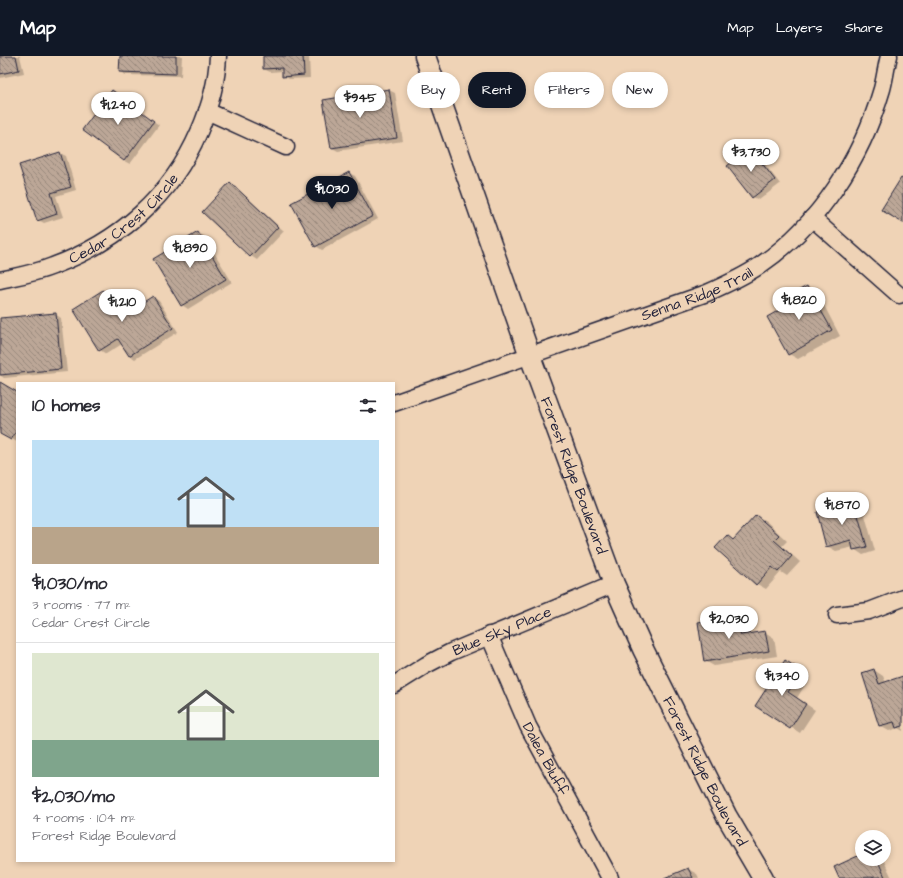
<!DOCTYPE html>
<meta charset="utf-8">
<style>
body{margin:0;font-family:"Architects Daughter",sans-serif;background:#f7f7f7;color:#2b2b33;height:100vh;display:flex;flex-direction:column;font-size:15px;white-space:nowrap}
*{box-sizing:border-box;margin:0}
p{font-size:13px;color:#7c7c81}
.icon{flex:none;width:22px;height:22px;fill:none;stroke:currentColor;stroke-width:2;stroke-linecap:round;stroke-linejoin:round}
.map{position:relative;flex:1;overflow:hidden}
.panel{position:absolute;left:16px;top:326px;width:379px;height:480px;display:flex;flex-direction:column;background:#fff;border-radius:0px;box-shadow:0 2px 6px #0003}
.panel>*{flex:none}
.banner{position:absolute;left:407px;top:16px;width:380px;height:36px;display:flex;gap:8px}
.controls{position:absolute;left:855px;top:774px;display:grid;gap:8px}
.controls a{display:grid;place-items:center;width:36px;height:36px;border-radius:50%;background:#fff;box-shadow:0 2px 6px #0003;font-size:20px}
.price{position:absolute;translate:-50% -34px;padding:0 9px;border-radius:14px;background:#fff;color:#222;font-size:13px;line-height:26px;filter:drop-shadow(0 1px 2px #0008)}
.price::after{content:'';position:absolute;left:50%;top:24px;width:12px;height:9px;margin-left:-6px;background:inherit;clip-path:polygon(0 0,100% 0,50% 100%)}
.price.selected{background:#111827;color:#fff}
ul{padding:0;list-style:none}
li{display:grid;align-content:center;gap:8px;height:212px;padding:0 16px}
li+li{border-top:1px solid #e1e1e2}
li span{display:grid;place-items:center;height:124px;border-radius:0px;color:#555}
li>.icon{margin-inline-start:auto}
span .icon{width:72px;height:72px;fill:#fffc;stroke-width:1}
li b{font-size:17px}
h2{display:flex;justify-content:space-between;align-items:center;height:48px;padding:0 16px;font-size:17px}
.pill{padding:0 14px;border-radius:18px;background:#fff;box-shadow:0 2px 6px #0003;font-size:14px;line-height:36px}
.pill.selected{background:#111827;color:#fff}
header{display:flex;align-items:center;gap:24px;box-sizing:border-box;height:56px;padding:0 20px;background:#111827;color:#fff}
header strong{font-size:19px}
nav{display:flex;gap:22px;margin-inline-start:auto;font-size:14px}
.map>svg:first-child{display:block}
.shadow{fill:#0003}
.building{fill:url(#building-back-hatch);stroke:#22223b}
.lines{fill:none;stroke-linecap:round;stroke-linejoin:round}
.minor-casing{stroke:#22223b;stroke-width:19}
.tertiary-casing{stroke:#22223b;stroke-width:23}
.minor{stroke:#efd3b6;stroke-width:16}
.tertiary{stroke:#efd3b6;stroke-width:20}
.labels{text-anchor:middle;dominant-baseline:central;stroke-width:3.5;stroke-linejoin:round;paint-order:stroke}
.street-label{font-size:15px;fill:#22223b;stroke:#efd3b6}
</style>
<header>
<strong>Map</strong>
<nav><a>Map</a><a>Layers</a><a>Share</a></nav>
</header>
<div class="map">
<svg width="903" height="822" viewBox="0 0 903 822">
<defs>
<pattern id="building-back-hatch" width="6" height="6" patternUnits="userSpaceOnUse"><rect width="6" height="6" fill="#bca797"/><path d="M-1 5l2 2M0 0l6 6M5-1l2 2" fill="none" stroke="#98887c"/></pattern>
</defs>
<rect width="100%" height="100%" fill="#efd3b6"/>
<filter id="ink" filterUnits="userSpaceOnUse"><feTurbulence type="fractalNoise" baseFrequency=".025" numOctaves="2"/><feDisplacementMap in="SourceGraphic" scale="8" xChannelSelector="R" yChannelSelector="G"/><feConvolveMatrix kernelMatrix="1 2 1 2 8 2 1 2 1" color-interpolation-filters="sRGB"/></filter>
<g filter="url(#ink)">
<!-- shadow -->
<path class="shadow" d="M0,0H20L24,17L0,22Z
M121,0H182L181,20L126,19L120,16Z
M264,0H309L310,22L289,23L283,20V15L270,16L264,13Z
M389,34L395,37L403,85L338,95L332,92L324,44Z
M118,39L159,69L130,108L124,105Z
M750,94L756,97L780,128L759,144L753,141Z
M60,97L66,100L76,134L56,140L63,161L44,167L38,164Z
M349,117L355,120L378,163L322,194L316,190Z
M230,127L236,131L284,175L257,204L251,200Z
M198,177L204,180L232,226L188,253L182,249Z
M807,231L817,236L840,280L798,303L789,298L791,249Z
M103,236L109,239L122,260L153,241L159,245L178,276L135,303L129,299L122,288L106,298L100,294L74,254Z
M55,258L61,262L67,316L4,322L0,319V263Z
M0,327L17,337V386L0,376Z
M854,447L863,452L875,495L863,499L854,493V491L836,495L827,490Z
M757,460L766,465L787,485L782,490L800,506L787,520L781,516L766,533L757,528L727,480L735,485Z
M737,561L746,566L748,579L765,576L774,582L777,600L714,610L705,605Z
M794,610L810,621L797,642L815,654L800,677L756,649Z
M874,614L883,620L886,627L903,621V675L898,672L889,675L880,670L863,618Z
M862,799V803H883L892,822H841L836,812Z
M688,813L697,818L699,822H667Z"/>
<!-- building -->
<path class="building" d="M0,0H16L19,14L0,18Z
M120,0H176V18L119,16Z
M263,0H303L304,19L282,21V12L263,13Z
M389,33L397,82L331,92L323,44Z
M112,34L154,65L124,105L82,74Z
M750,92L775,124L752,142L727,110Z
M60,96L71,131L51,137L57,158L37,165L19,109Z
M349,116L373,160L315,191L291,147Z
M901,122L903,123V167L881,154Z
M230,126L278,171L250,201L202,156Z
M198,176L226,223L181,250L153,203Z
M807,230L832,274L788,299L767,261L790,248L786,241Z
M103,234L120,261L153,240L173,272L129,300L118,283L99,295L73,253Z
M56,257L61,313L0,319V262Z
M0,326L17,336V374L11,384L0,378Z
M854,445L867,491L853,494L851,484L826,491L817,456Z
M756,459L779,479L774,484L792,500L778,516L772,511L756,529L715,492L727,479L733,484Z
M737,560L741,579L765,575L769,595L704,606L698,566Z
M785,604L802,615L788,636L806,648L790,673L755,650Z
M874,613L879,628L903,620V670L896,672L894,666L879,670L862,617Z
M862,798V803H877L885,821L839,822L834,811Z
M688,812L693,822H664Z"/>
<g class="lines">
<defs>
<g id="minor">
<path d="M207,55L286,91"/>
<path d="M812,162L899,239"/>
<path id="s1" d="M0,224C18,220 36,217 53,210C118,186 171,141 199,76C209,53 217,26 218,0"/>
<path id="s2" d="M394,347L707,237C725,229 743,221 759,210C819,169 862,102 882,33C885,22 886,11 889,0"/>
<path d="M837,559L869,555L903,542"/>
<path id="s3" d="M489,579L528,670L610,822"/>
<path id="s4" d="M394,629L426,609L451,596L614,528"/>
</g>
<g id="tertiary">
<path id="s5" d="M425,0L530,300L614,528L643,593L726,759L763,822"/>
</g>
</defs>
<!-- minor casing -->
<use href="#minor" class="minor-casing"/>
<!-- tertiary casing -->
<use href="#tertiary" class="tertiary-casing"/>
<!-- minor -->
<use href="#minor" class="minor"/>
<!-- tertiary -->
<use href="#tertiary" class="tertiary"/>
</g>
</g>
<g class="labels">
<!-- street labels -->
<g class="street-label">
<text stroke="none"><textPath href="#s1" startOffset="141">Cedar Crest Circle</textPath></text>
<text stroke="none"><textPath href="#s2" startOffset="322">Senna Ridge Trail</textPath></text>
<text stroke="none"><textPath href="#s5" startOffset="445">Forest Ridge Boulevard</textPath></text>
<text stroke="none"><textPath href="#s4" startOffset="121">Blue Sky Place</textPath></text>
<text stroke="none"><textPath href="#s3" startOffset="136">Dalea Bluff</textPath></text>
<text stroke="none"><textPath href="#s5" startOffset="769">Forest Ridge Boulevard</textPath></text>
</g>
</g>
</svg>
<div class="controls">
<a><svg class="icon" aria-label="layers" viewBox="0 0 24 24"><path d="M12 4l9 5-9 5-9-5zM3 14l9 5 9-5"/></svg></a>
</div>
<b class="price" style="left:360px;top:63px">$945</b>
<b class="price" style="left:118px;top:70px">$1,240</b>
<b class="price" style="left:751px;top:117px">$3,730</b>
<b class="price selected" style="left:332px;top:154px">$1,030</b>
<b class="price" style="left:190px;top:213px">$1,890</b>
<b class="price" style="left:799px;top:265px">$1,820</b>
<b class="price" style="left:122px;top:267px">$1,210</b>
<b class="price" style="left:842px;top:470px">$1,870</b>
<b class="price" style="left:729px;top:584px">$2,030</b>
<b class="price" style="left:782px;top:641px">$1,340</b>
<div class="banner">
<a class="pill">Buy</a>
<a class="pill selected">Rent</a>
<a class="pill">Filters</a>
<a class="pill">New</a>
</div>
<section class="panel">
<h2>10 homes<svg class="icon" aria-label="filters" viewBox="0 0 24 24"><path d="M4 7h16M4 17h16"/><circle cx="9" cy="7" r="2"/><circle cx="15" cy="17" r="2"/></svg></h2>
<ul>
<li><span style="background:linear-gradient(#bfe0f5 70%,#b9a48a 0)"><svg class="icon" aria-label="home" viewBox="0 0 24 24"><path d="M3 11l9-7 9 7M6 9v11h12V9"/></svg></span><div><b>$1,030/mo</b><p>3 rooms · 77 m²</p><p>Cedar Crest Circle</p></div></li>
<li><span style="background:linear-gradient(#dfe7d0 70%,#7fa58c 0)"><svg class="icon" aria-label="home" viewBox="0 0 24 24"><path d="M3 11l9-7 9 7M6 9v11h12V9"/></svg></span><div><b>$2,030/mo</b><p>4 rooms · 104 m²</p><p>Forest Ridge Boulevard</p></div></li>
</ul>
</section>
</div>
